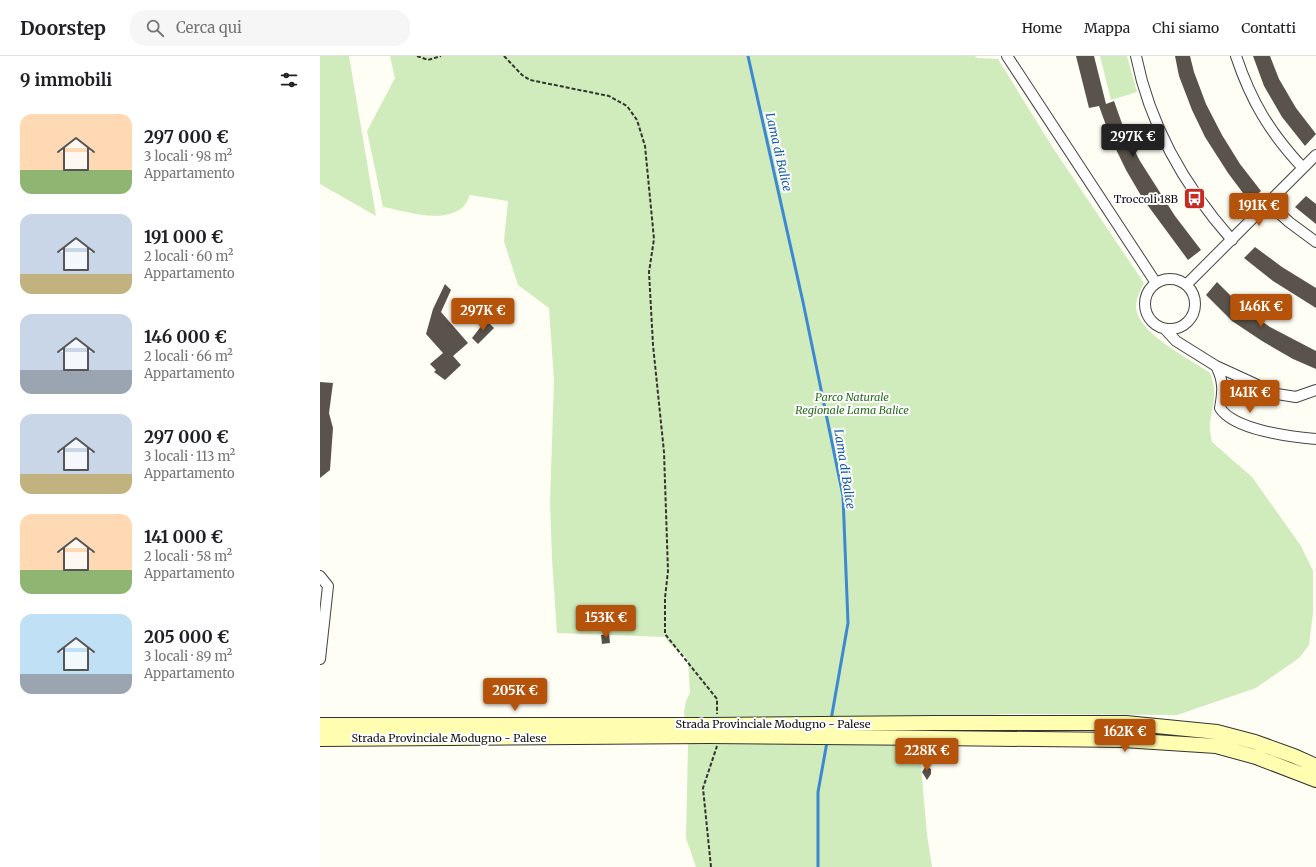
<!DOCTYPE html>
<html lang="it">
<meta charset="utf-8">
<style>
body{margin:0;font-family:Merriweather,serif;background:#f6f6f6;color:#202124;height:100vh;display:flex;flex-direction:column;font-size:15px;white-space:nowrap}
*{box-sizing:border-box;margin:0}
p{font-size:13px;color:#757577}
.icon{flex:none;width:22px;height:22px;fill:none;stroke:currentColor;stroke-width:2;stroke-linecap:round;stroke-linejoin:round}
.map{position:relative;flex:1;overflow:hidden}
.panel{display:flex;flex-direction:column;background:#fff;width:320px}
.panel>*{flex:none}
.price{position:absolute;translate:-50% -34px;padding:0 9px;border-radius:4px;background:#b45309;color:#fff;font-size:13px;line-height:26px;filter:drop-shadow(0 1px 2px #0008)}
.price::after{content:'';position:absolute;left:50%;top:24px;width:12px;height:9px;margin-left:-6px;background:inherit;clip-path:polygon(0 0,100% 0,50% 100%)}
.price.current{background:#222;color:#fff}
ul{padding:0;list-style:none}
li{display:flex;align-items:center;gap:12px;height:100px;padding:0 20px}
li span{display:grid;place-items:center;flex:none;width:112px;height:80px;border-radius:12px;color:#555}
li>.icon{margin-inline-start:auto}
span .icon{width:48px;height:48px;fill:#fffc;stroke-width:1}
li b{font-size:17px}
h2{display:flex;justify-content:space-between;align-items:center;height:48px;padding:0 20px;font-size:17px}
header{display:flex;align-items:center;gap:24px;box-sizing:border-box;height:56px;padding:0 20px;background:#fff;border-bottom:1px solid #e0e0e0}
header strong{font-size:19px}
nav{display:flex;gap:22px;margin-inline-start:auto;font-size:14px}
.search{width:280px;height:36px;background:#f6f6f6;display:flex;align-items:center;gap:10px;box-sizing:border-box;padding:0 14px;border-radius:16px;color:#757577;font-size:15px}
main{display:flex;flex:1;min-height:0}
.map>svg:first-child{display:block}
.green{fill:#d0ecbc}
.lines{fill:none;stroke-linecap:round;stroke-linejoin:round}
.stream{stroke:#3c88d2;stroke-width:3}
.building{fill:#5a534c}
.street-casing{stroke:#444;stroke-width:12}
.secondary-casing{stroke:#333;stroke-width:16}
.path{stroke:#333;stroke-width:2;stroke-dasharray:4 2;stroke-linecap:butt}
.street{stroke:#fff;stroke-width:10}
.secondary{stroke:#fffdaf;stroke-width:14}
.secondary-bridge-casing{stroke:#333;stroke-width:16;stroke-linecap:butt}
.secondary-bridge{stroke:#fffdaf;stroke-width:14}
.labels{text-anchor:middle;dominant-baseline:central;stroke-width:4;stroke-linejoin:round;paint-order:stroke}
.poi-label{font-size:11px;fill:#111;stroke:#fff;text-anchor:end}
.park-label{font-size:11px;font-style:italic;fill:#276c1d;stroke:#fff}
.street-label{font-size:11px;fill:#111;stroke:#fff}
.water-label{font-size:12px;font-style:italic;fill:#145aa8;stroke:#fff}
</style>
<header>
<strong>Doorstep</strong>
<div class="search"><svg class="icon" aria-label="search" viewBox="0 0 24 24"><circle cx="10" cy="10" r="6"/><path d="M15 15l6 6"/></svg>Cerca qui</div>
<nav><a>Home</a><a>Mappa</a><a>Chi siamo</a><a>Contatti</a></nav>
</header>
<main>
<section class="panel">
<h2>9 immobili<svg class="icon" aria-label="filters" viewBox="0 0 24 24"><path d="M4 7h16M4 17h16"/><circle cx="9" cy="7" r="2"/><circle cx="15" cy="17" r="2"/></svg></h2>
<ul>
<li><span style="background:linear-gradient(#ffd9b3 70%,#8fb573 0)"><svg class="icon" aria-label="home" viewBox="0 0 24 24"><path d="M3 11l9-7 9 7M6 9v11h12V9"/></svg></span><div><b>297 000 €</b><p>3 locali · 98 m²</p><p>Appartamento</p></div></li>
<li><span style="background:linear-gradient(#c9d6e8 75%,#c2b280 0)"><svg class="icon" aria-label="home" viewBox="0 0 24 24"><path d="M3 11l9-7 9 7M6 9v11h12V9"/></svg></span><div><b>191 000 €</b><p>2 locali · 60 m²</p><p>Appartamento</p></div></li>
<li><span style="background:linear-gradient(#c9d6e8 70%,#9aa5b1 0)"><svg class="icon" aria-label="home" viewBox="0 0 24 24"><path d="M3 11l9-7 9 7M6 9v11h12V9"/></svg></span><div><b>146 000 €</b><p>2 locali · 66 m²</p><p>Appartamento</p></div></li>
<li><span style="background:linear-gradient(#c9d6e8 75%,#c2b280 0)"><svg class="icon" aria-label="home" viewBox="0 0 24 24"><path d="M3 11l9-7 9 7M6 9v11h12V9"/></svg></span><div><b>297 000 €</b><p>3 locali · 113 m²</p><p>Appartamento</p></div></li>
<li><span style="background:linear-gradient(#ffd9b3 70%,#8fb573 0)"><svg class="icon" aria-label="home" viewBox="0 0 24 24"><path d="M3 11l9-7 9 7M6 9v11h12V9"/></svg></span><div><b>141 000 €</b><p>2 locali · 58 m²</p><p>Appartamento</p></div></li>
<li><span style="background:linear-gradient(#bfe0f5 75%,#9aa5b1 0)"><svg class="icon" aria-label="home" viewBox="0 0 24 24"><path d="M3 11l9-7 9 7M6 9v11h12V9"/></svg></span><div><b>205 000 €</b><p>3 locali · 89 m²</p><p>Appartamento</p></div></li>
</ul>
</section>
<div class="map">
<svg width="996" height="811" viewBox="0 0 996 811">
<rect width="100%" height="100%" fill="#fffef4"/>
<!-- green -->
<path class="green" d="M0,0H29L56,160L0,128Z
M70,0H655L657,2L678,3L733,92L824,227C819,236 813,249 818,259C827,282 870,303 890,317C898,337 893,347 890,367C889,373 891,380 892,386L932,421L981,490L993,515V557L989,589L979,602L936,632L857,659L686,658L597,663L607,779L612,811H376L366,782L368,690L364,656L366,645L370,637L368,605L365,600L349,587L345,581L237,577L232,503L230,445L234,324L229,252L198,229L184,185L188,145L150,139C148,143 146,149 142,152C120,168 87,155 63,151L47,75L75,22Z
M780,0H807L817,36L791,44Z"/>
<g class="lines">
<!-- stream -->
<path class="stream" d="M428,0L483,246L523,440L528,567L511,664
M498,811V736L507,686"/>
</g>
<!-- building -->
<path class="building" d="M756,0H774L786,48L794,45L805,76L820,105L855,160L881,194L868,204L823,143L806,114L791,83L779,50L769,52Z
M855,0H870L874,16L886,48L902,79L920,108L941,135L929,145L908,117L885,81L872,54L859,20Z
M933,0H950L959,23L976,52L996,78L985,90L962,61L944,30Z
M986,140L996,148V168L975,151Z
M935,191L962,211L996,232V252L953,225L924,202Z
M897,226L922,251L950,271L996,295V313L973,303L942,285L912,265L886,239Z
M125,228L131,234L121,256L148,287L133,300L141,309L125,324L114,316L116,314L110,308L123,297L106,278L113,253Z
M166,264L174,272L158,288L152,282Z
M0,326L13,327L9,357L13,372L10,414L0,422Z
M289,578L290,587L282,588L281,579Z
M606,710L611,713V718L607,724L602,716Z"/>
<g class="lines">
<defs>
<path id="street" d="M687,0L836,227
M816,0C830,70 865,131 912,184
M916,0C931,45 950,77 983,112
M948,147L969,166L996,186
M825 248a25 25 0 1 1 50 0a25 25 0 1 1-50 0Z
M867,228L996,99
M845,273L856,285L896,310L957,338L976,341L996,334
M896,310C904,325 903,336 900,352C914,374 971,381 996,383
M0,520L8,530L0,603"/>
<path id="secondary" d="M615,667H806L897,676L935,686L974,700L996,710
M0,669H389
M614,682L803,684L896,690L936,701L996,724
M0,683L389,680"/>
</defs>
<!-- street casing -->
<use href="#street" class="street-casing"/>
<!-- secondary casing -->
<use href="#secondary" class="secondary-casing"/>
<!-- path -->
<path class="path" d="M97,0L108,4L121,0
M184,0L202,19L210,24L289,40L307,50L317,64L325,90L334,183L329,216L333,289L344,396L348,515L345,542V578L397,643V658
M391,811L383,732L397,690"/>
<!-- street -->
<use href="#street" class="street"/>
<!-- secondary -->
<use href="#secondary" class="secondary"/>
<defs>
<path id="secondary-bridge" d="M389,669L615,667
M389,680L614,682"/>
</defs>
<!-- secondary-bridge casing -->
<use href="#secondary-bridge" class="secondary-bridge-casing"/>
<!-- secondary-bridge -->
<use href="#secondary-bridge" class="secondary-bridge"/>
</g>
<!-- icons -->
<defs>
<symbol id="bus-square" viewBox="-11 -11 22 22"><rect x="-9" y="-9" width="18" height="18" rx="4" fill="#c62a23" stroke="#fff"/><path d="M-5-6H5V4H4V6H2V4H-2V6H-4V4H-5ZM-3.5-4V0h7V-4ZM-3.5 1.2v1.5H-2V1.2ZM2 1.2v1.5H3.5V1.2Z" fill="#fff"/></symbol>
</defs>
<g fill-rule="evenodd">
<use href="#bus-square" x="862" y="130" width="25" height="25"/>
</g>
<g class="labels">
<!-- poi labels -->
<g class="poi-label">
<text x="858" y="143">Troccoli 18B</text>
</g>
<!-- park labels -->
<g class="park-label">
<text x="532" y="341">Parco Naturale<tspan x="532" dy="13">Regionale Lama Balice</tspan></text>
</g>
<!-- street labels -->
<g class="street-label">
<text x="453" y="668">Strada Provinciale Modugno - Palese</text>
<text x="129" y="682">Strada Provinciale Modugno - Palese</text>
</g>
<!-- water labels -->
<g class="water-label">
<text transform="translate(459 96) rotate(77)">Lama di Balice</text>
<text transform="translate(525 413) rotate(81)">Lama di Balice</text>
</g>
</g>
</svg>
<b class="price current" style="left:813px;top:102px">297K €</b>
<b class="price" style="left:939px;top:171px">191K €</b>
<b class="price" style="left:941px;top:272px">146K €</b>
<b class="price" style="left:163px;top:276px">297K €</b>
<b class="price" style="left:930px;top:358px">141K €</b>
<b class="price" style="left:286px;top:583px">153K €</b>
<b class="price" style="left:195px;top:656px">205K €</b>
<b class="price" style="left:805px;top:697px">162K €</b>
<b class="price" style="left:607px;top:716px">228K €</b>
</div>
</main>
